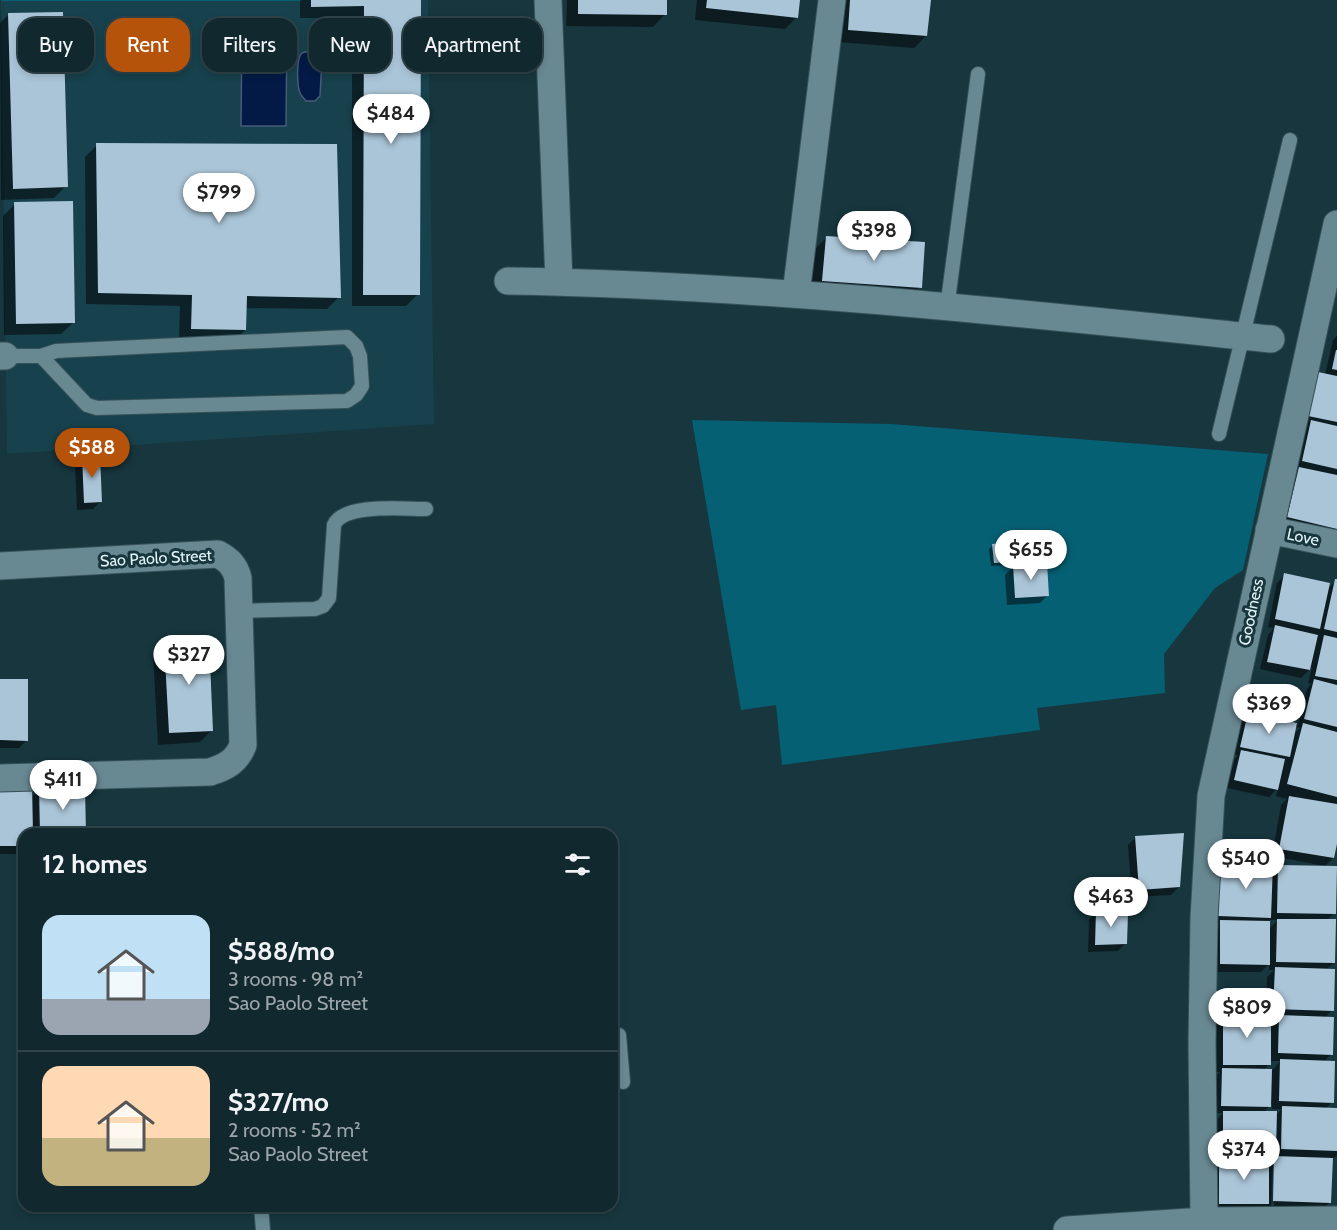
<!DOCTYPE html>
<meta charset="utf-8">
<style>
body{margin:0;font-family:Cabin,sans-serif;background:#1a3036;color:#f1f3f6;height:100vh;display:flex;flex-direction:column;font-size:22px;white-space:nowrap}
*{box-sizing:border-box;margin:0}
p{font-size:20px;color:#9ca6aa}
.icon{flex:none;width:33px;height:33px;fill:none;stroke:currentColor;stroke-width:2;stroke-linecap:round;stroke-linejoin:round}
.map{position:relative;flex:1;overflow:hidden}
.sheet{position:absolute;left:18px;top:828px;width:600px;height:384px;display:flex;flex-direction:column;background:#11282e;border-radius:18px;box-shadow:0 3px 9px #0003,0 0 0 2px #30444a}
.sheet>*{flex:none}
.guide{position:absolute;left:18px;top:18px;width:600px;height:54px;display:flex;gap:12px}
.price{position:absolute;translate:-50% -51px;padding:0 14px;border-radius:21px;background:#fff;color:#222;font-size:20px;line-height:39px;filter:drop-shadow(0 2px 3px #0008)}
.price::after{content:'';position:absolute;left:50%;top:36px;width:18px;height:14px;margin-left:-9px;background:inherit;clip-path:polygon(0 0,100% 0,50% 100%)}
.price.active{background:#b45309;color:#fff}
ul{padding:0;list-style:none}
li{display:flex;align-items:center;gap:18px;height:150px;padding:0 24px}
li+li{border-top:2px solid #30444a}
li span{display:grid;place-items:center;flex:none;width:168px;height:120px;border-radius:18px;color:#555}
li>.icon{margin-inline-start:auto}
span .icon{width:72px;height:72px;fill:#fffc;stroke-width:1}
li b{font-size:26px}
h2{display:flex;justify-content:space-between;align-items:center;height:72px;padding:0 24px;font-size:26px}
.pill{padding:0 21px;border-radius:18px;background:#11282e;box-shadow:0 3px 9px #0003,0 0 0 2px #30444a;font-size:21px;line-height:54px}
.pill.active{background:#b45309;color:#fff}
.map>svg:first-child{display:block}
.built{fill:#17414c}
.green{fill:#066074}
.water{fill:#021a45;stroke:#465c7b;stroke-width:1.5}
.shadow{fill:#0007;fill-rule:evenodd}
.building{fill:#aac5d8}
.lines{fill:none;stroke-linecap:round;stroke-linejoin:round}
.service-casing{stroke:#375158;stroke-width:16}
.minor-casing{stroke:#375158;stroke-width:29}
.service{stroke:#688892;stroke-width:14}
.minor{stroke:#688892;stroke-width:27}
.labels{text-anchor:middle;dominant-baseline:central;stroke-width:6;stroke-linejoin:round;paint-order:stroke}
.street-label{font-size:16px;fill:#e4f5fa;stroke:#17363e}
</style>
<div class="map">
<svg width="1337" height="1230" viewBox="0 0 1337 1230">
<rect width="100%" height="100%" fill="#17363e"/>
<!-- built -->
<path class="built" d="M1,0H428L434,424L7,454Z"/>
<!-- green -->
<path class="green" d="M1,0H302V1H1Z
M692,420L891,424L1268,454L1243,570L1215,588L1164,654L1165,693L1037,708L1040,730L782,765L776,705L741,710Z"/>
<!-- water -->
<path class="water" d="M242,28H287L286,126H241Z
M317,52L321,54L322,59L320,96L315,101H306C304,98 302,97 300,93C297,86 296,58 302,53C306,51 313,52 317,52Z"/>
<!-- shadow -->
<path class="shadow" d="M300,0H419L418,294L406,306H352V18H300Z
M567,0H666L665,14L653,27L566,26Z
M697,0H799L797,17L785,29L695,20Z
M840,0H929L926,36L914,48L837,42Z
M8,15L66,186L54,198L1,200L0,23Z
M97,145L339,297L327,309L245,308V330L233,342L179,340L180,306L86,304L85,157Z
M15,204L74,322L61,334L4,335L3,216Z
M826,238L920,287L908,299L811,293L814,250Z
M1337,336V529L1330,536L1280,525L1292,476L1298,469H1295L1303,430L1308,425L1301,423L1325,375L1333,340Z
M83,458L101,501L93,509L77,510L75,465Z
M993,545L1009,561L1006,565L991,566L989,549Z
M1013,567L1048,595L1040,603L1007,605L1005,575Z
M1285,575L1327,589L1337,581V835L1333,858L1325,866L1272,856L1281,805L1287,799L1276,796L1278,788L1269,797L1227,788L1234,760L1238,755L1233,754L1240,722L1248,714L1298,725L1307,689L1311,684L1308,683L1312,667L1301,678L1260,669L1268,635L1274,628L1268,627L1277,583ZM1295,726L1300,728L1293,735Z
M165,642L212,730L200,742L158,745L153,654Z
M0,680L27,740L19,748H0Z
M0,785L31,798L39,790L84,834H24L23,854H0Z
M1136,837L1179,887L1171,895L1132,897L1128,845Z
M1279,866L1334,913L1326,921L1334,962L1326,970L1332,1010L1325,1018L1331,1054L1324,1062L1332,1102L1325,1109H1337V1156L1331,1159L1330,1202L1322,1210L1274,1209L1276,1164H1273L1271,1209H1266V1205L1259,1212L1212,1211V1167L1220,1159H1215L1216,1120L1223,1113H1214L1215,1077L1220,1072H1216V1023L1224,1015H1266L1267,977L1274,970H1269V964L1261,972H1212L1213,930L1219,924H1211L1213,871L1271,874ZM1269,920H1278L1269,929ZM1269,1017H1279L1269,1027ZM1269,1061H1280L1273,1070H1264L1269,1064ZM1272,1104V1109H1282L1275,1116L1263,1113ZM1274,1152L1273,1157H1276L1268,1165V1158Z
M1096,912L1126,943L1118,951L1088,952L1089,920Z"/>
<!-- building -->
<path class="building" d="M311,0H421L420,295H363L364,6L311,7Z
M578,0H667V15L578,14Z
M707,0H800L798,18L706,8Z
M850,0H931L927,36L848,30Z
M63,12L68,187L13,189L8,13Z
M96,143L337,144L341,298L247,296L246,330L191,329L192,295L98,293Z
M73,201L75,323L16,324L14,202Z
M826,236L925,242L922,288L822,281Z
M1336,350H1337V370L1332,369Z
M1318,372L1337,376V422L1308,416Z
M1311,420L1337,426V469L1302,461Z
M100,455L102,502L84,503L82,456Z
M1299,467L1337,475V529L1287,517Z
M1009,542L1011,562L994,563L992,544Z
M1047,563L1049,596L1015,598L1013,565Z
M1284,573L1330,583L1320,629L1275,619Z
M1335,579H1337V632L1324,629Z
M1275,625L1318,635L1310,670L1267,662Z
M1324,635L1337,638V680L1315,676Z
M209,638L213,731L169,733L164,641Z
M0,679H28V741L0,740Z
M1314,679L1337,685V727L1304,719Z
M1248,713L1297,723L1290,757L1240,747Z
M1303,723L1337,732V797L1287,784Z
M1241,750L1285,759L1278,790L1234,780Z
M0,783H32L33,834H24V846H0Z
M85,787L86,834H40L39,789Z
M1289,796L1337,804V844L1334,858L1279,849Z
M1184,833L1180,887L1139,890L1135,836Z
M1220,861L1273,863L1271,918L1218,916Z
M1278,865L1337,866L1336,914L1277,913Z
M1096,910L1128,913L1127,944L1095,945Z
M1277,919H1336L1335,963L1276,962Z
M1220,920L1270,921V965L1220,964Z
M1275,967L1335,969L1334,1011L1273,1009Z
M1223,1013L1271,1014V1065H1223Z
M1279,1015L1334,1017L1333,1055L1278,1053Z
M1280,1059L1335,1061L1334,1103L1279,1101Z
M1222,1068L1272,1069L1271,1107L1221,1106Z
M1282,1106L1337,1108V1151L1281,1149Z
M1223,1111H1277L1276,1152H1223Z
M1274,1156L1333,1158L1331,1203L1273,1201Z
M1219,1158H1269V1204H1219Z"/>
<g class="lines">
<defs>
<path id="service" d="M947,308L978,74
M5,356H41L56,351L75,350L347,337L356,346L360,356L362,386L356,395L347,401L97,408L87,405L41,356
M1219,434L1290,140
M239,611L315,609L323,606L329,598L334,525C343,503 404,509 426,509
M619,1035L623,1082
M261,1206L263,1230"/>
<path id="minor" d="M548,0L559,282
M508,281C763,285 1018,313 1271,339
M796,294L832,0
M0,356H5
M1269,530L1337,544
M0,566L218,554C229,560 235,566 238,578L243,745C237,761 226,767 210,772L0,778
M1204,1221L1202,1042L1204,918L1211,796L1337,224
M1067,1230L1204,1221L1337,1220"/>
</defs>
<!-- service casing -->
<use href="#service" class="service-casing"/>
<!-- minor casing -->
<use href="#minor" class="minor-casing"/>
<!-- service -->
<use href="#service" class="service"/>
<!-- minor -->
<use href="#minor" class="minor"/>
</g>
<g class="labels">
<!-- street labels -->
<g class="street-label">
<text transform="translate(1303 537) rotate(12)">Love</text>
<text transform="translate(156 558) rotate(-3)">Sao Paolo Street</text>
<text transform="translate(1251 612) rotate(-78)">Goodness</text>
</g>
</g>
</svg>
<b class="price" style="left:391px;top:145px">$484</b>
<b class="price" style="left:219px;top:224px">$799</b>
<b class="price" style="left:874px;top:262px">$398</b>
<b class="price active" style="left:92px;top:479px">$588</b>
<b class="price" style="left:1031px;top:581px">$655</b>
<b class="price" style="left:189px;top:686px">$327</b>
<b class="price" style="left:1269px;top:735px">$369</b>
<b class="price" style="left:63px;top:811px">$411</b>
<b class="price" style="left:1246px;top:890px">$540</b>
<b class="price" style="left:1111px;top:928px">$463</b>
<b class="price" style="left:1247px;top:1039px">$809</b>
<b class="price" style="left:1244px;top:1181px">$374</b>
<div class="guide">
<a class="pill">Buy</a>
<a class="pill active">Rent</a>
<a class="pill">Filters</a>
<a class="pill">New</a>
<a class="pill">Apartment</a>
</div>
<section class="sheet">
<h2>12 homes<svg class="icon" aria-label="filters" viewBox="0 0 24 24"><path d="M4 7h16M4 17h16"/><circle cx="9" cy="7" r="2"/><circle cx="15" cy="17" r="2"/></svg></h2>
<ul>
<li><span style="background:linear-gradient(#bfe0f5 70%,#9aa5b1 0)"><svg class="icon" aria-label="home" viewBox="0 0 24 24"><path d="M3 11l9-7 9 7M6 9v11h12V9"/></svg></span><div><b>$588/mo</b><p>3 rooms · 98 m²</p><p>Sao Paolo Street</p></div></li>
<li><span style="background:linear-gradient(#ffd9b3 60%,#c2b280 0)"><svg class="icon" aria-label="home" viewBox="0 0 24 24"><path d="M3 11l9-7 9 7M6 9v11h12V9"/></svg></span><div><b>$327/mo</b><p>2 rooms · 52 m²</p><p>Sao Paolo Street</p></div></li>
</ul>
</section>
</div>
